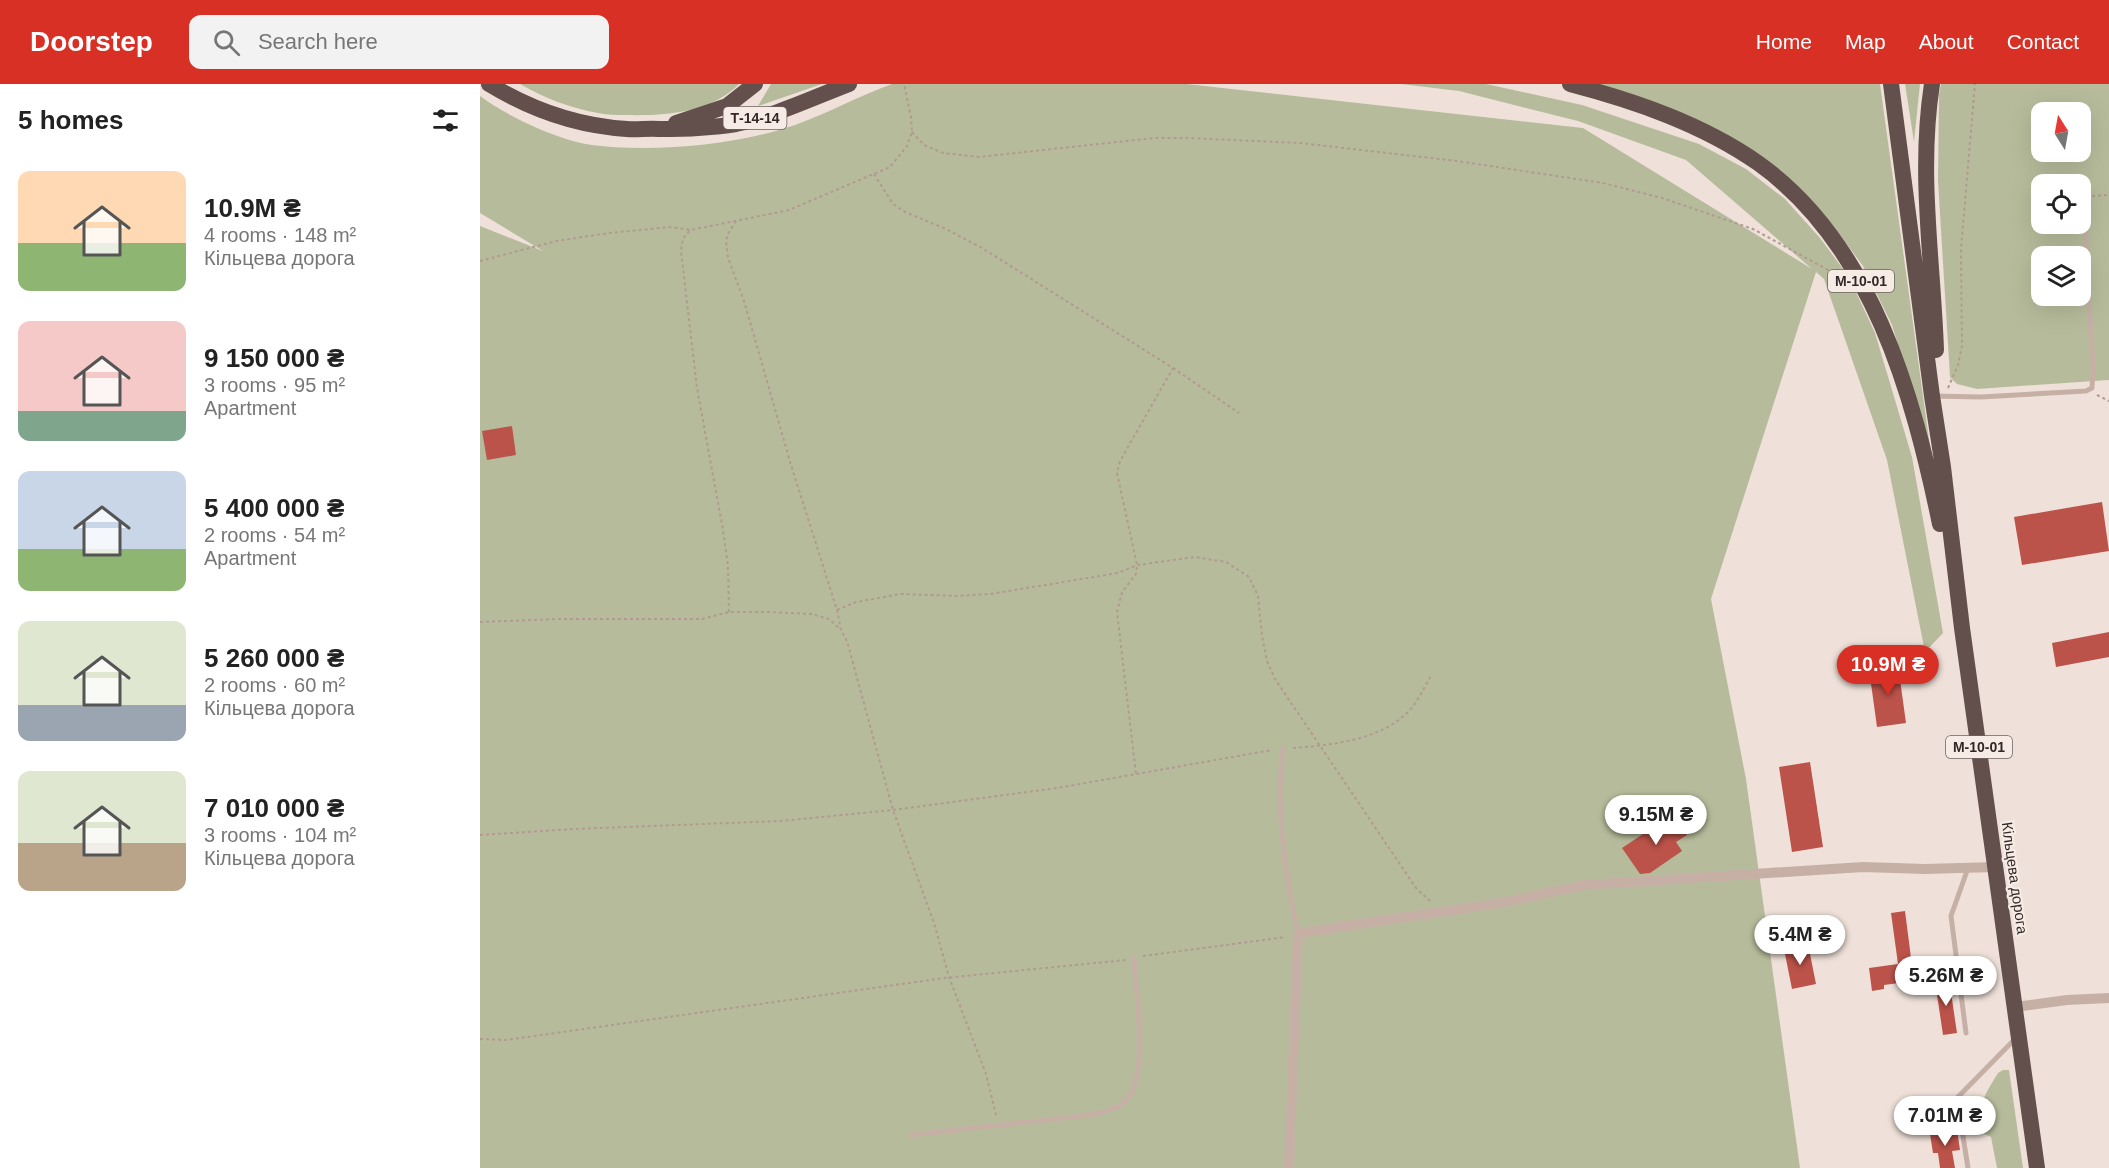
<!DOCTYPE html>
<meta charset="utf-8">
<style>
body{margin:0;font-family:Arial,sans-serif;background:#f2f2f2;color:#222;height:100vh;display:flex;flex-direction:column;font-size:22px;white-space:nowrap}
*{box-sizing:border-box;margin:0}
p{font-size:20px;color:#767676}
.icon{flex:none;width:33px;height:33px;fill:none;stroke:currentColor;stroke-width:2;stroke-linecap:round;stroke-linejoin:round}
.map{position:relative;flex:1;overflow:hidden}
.side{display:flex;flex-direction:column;background:#fff;width:480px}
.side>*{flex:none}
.needle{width:39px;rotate:349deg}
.fabs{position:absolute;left:1551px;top:18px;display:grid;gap:12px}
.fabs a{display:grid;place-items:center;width:60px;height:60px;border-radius:12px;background:#fff;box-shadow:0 6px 24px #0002;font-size:30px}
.price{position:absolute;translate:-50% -51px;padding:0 14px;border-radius:21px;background:#fff;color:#222;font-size:20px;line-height:39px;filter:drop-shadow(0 2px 3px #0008)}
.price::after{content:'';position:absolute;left:50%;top:36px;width:18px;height:14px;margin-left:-9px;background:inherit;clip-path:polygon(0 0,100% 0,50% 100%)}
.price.active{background:#d93025;color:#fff}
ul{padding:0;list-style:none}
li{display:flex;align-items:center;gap:18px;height:150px;padding:0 18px}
li span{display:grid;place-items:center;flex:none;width:168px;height:120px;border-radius:12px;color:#555}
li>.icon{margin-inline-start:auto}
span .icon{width:72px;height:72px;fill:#fffc;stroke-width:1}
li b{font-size:26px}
h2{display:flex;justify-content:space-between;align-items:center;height:72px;padding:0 18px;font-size:26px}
header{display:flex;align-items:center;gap:36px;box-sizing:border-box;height:84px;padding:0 30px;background:#d93025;color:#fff}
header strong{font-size:28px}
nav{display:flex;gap:33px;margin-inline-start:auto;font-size:21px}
.search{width:420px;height:54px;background:#f2f2f2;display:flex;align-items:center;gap:15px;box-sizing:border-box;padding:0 21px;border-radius:12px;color:#767676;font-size:22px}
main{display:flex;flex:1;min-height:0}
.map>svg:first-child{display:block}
.green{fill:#b6bc9b;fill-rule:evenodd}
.building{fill:#bc534a}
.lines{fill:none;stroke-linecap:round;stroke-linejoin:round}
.path{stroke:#b19a91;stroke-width:2;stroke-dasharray:3 3;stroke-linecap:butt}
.service{stroke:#c6b0a6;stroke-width:5}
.minor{stroke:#c6b0a6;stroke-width:10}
.trunk{stroke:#634f4c;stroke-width:16}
.labels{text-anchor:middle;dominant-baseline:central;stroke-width:4.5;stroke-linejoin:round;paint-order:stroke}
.shield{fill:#f7ece5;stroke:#6e6360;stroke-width:1.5}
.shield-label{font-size:14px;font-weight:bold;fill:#332827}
.street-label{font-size:15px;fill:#332827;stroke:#f7ece5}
</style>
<header>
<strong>Doorstep</strong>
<div class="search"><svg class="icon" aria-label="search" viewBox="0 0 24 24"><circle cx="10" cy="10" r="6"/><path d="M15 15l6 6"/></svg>Search here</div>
<nav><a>Home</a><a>Map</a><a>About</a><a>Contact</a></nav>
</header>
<main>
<section class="side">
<h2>5 homes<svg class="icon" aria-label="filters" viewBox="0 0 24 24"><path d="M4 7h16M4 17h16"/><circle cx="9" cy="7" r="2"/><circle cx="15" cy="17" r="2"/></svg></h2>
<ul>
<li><span style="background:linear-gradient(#ffd9b3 60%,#8fb573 0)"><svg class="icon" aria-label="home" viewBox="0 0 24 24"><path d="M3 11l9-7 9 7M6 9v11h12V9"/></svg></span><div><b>10.9M ₴</b><p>4 rooms · 148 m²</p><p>Кільцева дорога</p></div></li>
<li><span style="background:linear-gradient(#f6c9c9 75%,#7fa58c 0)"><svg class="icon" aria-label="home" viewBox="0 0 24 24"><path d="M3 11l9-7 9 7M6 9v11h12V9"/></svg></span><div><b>9 150 000 ₴</b><p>3 rooms · 95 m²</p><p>Apartment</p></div></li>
<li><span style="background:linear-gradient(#c9d6e8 65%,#8fb573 0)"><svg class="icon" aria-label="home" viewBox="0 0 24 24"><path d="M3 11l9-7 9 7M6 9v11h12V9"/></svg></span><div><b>5 400 000 ₴</b><p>2 rooms · 54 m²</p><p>Apartment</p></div></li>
<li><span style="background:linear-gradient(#dfe7d0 70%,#9aa5b1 0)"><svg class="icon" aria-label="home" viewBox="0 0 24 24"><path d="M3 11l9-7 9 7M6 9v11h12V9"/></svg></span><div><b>5 260 000 ₴</b><p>2 rooms · 60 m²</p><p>Кільцева дорога</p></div></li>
<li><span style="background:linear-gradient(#dfe7d0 60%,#b9a48a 0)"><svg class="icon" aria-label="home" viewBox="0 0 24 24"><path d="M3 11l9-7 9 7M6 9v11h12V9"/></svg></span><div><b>7 010 000 ₴</b><p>3 rooms · 104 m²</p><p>Кільцева дорога</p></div></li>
</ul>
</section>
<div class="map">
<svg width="1629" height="1084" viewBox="0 0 1629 1084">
<rect width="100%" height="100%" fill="#efe1d9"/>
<!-- green -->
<path class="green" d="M40,0H259C231,29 184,32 146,31C137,31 127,31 118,29C90,24 64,14 40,0Z
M291,0H342L278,22Z
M412,0H707L1103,44L1332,185L1206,76L1098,37L979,7L921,0H1006L1102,21L1219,60L1266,85L1305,115L1340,154L1369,193L1395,249L1432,373L1463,549L1445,568L1407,376L1344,195L1336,188L1231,515L1266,695L1320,1084H0V142L63,167L0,129V12C26,32 80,57 112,61C172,69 258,61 315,41C348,29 379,12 412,0Z
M1115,0H1400L1451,370L1412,241L1383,182L1355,144L1318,102Z
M1425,0H1440L1434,58Z
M1461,0H1629V296L1497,305L1477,300L1470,293L1458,97L1459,11ZM1562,28H1600V68H1562ZM1562,100H1600V140H1562ZM1562,172H1600V212H1562Z
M1523,986H1529L1543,1084H1517L1511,1053L1501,1048C1497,1022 1505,1010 1518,989Z"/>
<!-- building -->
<path class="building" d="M32,342L36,371L7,376L2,347Z
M1622,418L1629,467L1542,481L1534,433Z
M1629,548V573L1576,583L1572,559Z
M1418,581L1426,639L1397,643L1389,585Z
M1330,678L1343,763L1312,768L1299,683Z
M1193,730L1207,751L1196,758L1202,767L1170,789L1160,790L1142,764Z
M1425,827L1434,897L1404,901V905L1392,907L1389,884L1418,880L1411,829Z
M1328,860L1336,900L1312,905L1304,865Z
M1469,895L1477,949L1463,951L1455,897Z
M1477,1046L1480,1066L1472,1067L1475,1084H1460L1458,1069H1453L1450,1050Z"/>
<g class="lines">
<!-- path -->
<path class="path" d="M432,48L444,61L463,69L499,73L674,54H707L820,59L977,77L1123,99L1182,114L1273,145L1350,187
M394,90L413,120L425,128L466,145L502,164L693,284L640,377L637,389L657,481L656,490L642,508L637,528L656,690
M1612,112L1629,111
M256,137L248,150L246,157L248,174L264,217L311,381L357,526L361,546L367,557L413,726L454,839L469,893L506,990L516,1031
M0,177L76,157L129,149L190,143L211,146
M693,284L759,329
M1468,304L1478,281L1482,262L1481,165L1495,0
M1617,311L1629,317
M357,526L376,518L421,510L477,512L510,510L638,489L657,481L715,473L746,478L769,493L778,512L782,552L787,577L795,595L936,804L950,817
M249,528L248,482L243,446L217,304L201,167C202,157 203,152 211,146L309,126L410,83L427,62L432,48L431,33L424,0
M0,538L78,535H222L249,528H288L331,530L349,535L360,545
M813,664C852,661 902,656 930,626C939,615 945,602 952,590
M0,751L94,745L301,737L413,726L577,704L792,666
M663,872L806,853
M0,955L26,956L464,894L646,876"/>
<!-- service -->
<path class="service" d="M1453,312L1501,313L1606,307L1612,304L1613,284L1603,112
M803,665C794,722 806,794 818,850
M1486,949L1471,832L1488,784
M431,1051L610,1031C623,1028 638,1025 647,1015C669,992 656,907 654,875
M1488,1084L1477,1014L1535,955"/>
<!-- minor -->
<path class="minor" d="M1535,923L1587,916L1629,914
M809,1084L818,851L826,848L1020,819L1104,801L1383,783L1445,785L1515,783"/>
<!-- trunk -->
<path class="trunk" d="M9,0C50,25 98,42 147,45C157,46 168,44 179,45C205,45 231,44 256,40C295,32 332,14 369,0
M1090,0C1155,17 1222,40 1278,79C1392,160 1433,310 1460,440
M1411,0L1452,312L1463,383L1482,544L1557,1084
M1452,0C1438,89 1453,178 1456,266
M196,39L247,22L275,0"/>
</g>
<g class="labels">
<!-- shield labels -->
<g class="shield">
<rect x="243.5" y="23" width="63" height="22" rx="4.5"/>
<rect x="1348" y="186" width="66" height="22" rx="4.5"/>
<rect x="1466" y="652" width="66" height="22" rx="4.5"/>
</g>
<g class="shield-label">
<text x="275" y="34">Т-14-14</text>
<text x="1381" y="197">М-10-01</text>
<text x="1499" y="663">М-10-01</text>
</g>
<!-- street labels -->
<g class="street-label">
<text transform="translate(1535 794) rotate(82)">Кільцева дорога</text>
</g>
</g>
</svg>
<div class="fabs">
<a><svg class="needle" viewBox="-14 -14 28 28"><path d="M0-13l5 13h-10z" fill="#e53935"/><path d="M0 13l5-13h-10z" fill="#767676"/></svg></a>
<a><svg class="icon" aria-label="locate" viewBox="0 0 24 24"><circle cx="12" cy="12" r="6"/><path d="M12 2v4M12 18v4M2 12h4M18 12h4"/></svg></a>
<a><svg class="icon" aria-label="layers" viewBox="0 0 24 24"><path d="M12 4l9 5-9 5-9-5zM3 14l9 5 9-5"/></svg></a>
</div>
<b class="price active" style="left:1408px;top:612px">10.9M ₴</b>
<b class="price" style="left:1176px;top:762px">9.15M ₴</b>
<b class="price" style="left:1320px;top:882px">5.4M ₴</b>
<b class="price" style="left:1466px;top:923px">5.26M ₴</b>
<b class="price" style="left:1465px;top:1063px">7.01M ₴</b>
</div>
</main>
